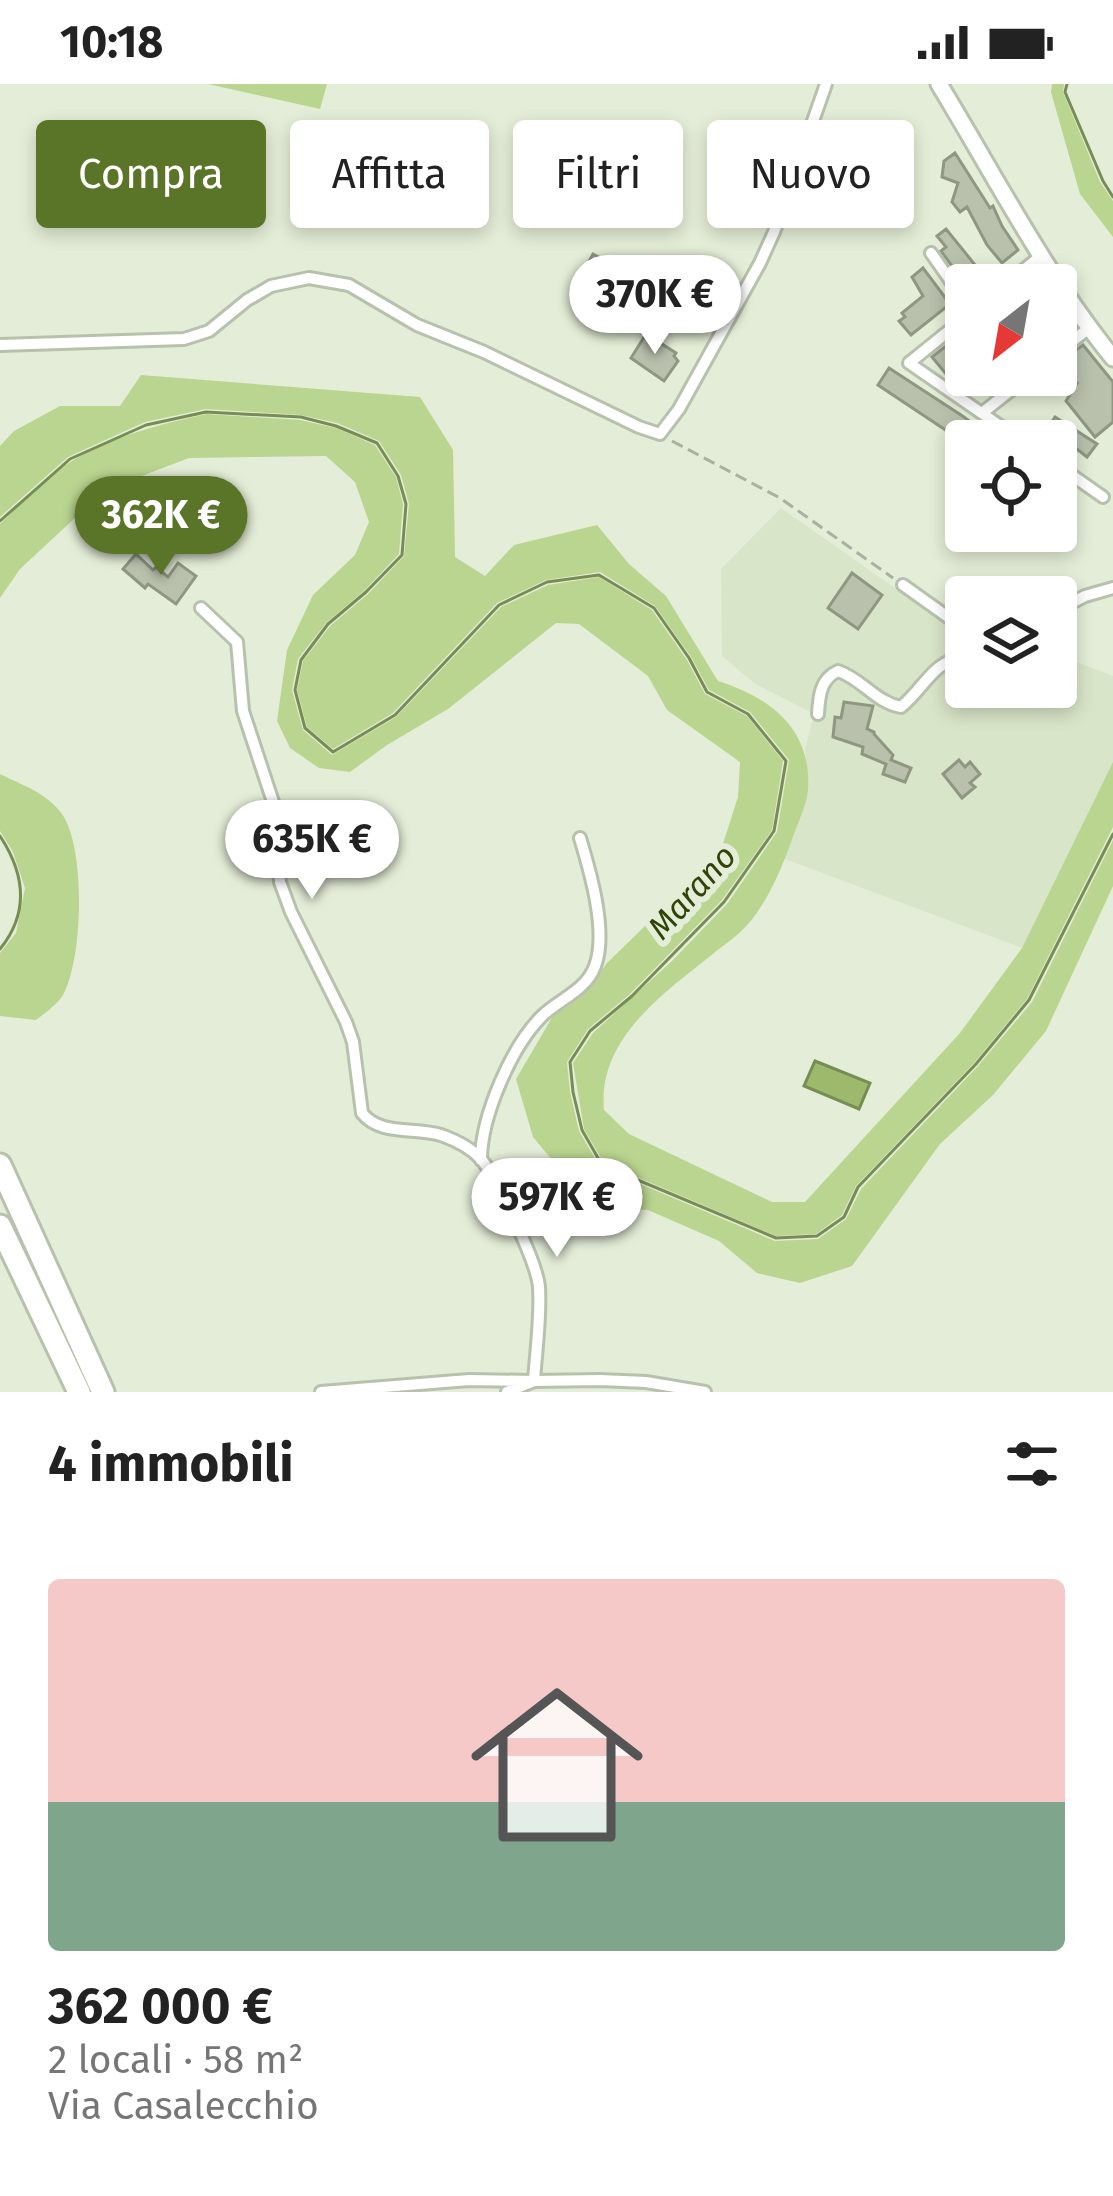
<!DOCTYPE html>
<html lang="it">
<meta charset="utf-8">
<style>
body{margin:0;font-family:"Fira Sans",sans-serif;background:#f6f6f6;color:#222;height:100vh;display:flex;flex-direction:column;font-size:45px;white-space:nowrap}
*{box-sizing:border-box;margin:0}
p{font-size:39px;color:#767676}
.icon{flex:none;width:66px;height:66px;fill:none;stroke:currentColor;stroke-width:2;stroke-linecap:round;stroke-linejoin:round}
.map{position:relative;height:1308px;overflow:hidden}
.details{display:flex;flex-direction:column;background:#fff;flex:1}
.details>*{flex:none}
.guide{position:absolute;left:36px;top:36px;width:1041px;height:108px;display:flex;gap:24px}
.needle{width:78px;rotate:211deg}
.fabs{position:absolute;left:945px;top:180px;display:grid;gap:24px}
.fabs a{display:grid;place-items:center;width:132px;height:132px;border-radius:12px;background:#fff;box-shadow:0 6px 18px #0003;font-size:60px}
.price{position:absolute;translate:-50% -102px;padding:0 27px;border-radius:42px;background:#fff;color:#222;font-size:39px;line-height:78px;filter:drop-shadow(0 3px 6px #0008)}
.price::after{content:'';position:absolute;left:50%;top:72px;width:36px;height:27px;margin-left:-18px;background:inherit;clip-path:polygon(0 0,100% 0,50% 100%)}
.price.current{background:#5b7528;color:#fff}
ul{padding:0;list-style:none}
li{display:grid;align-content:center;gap:24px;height:636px;padding:0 48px}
li span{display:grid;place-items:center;height:372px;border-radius:12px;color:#555}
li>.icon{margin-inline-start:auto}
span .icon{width:216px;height:216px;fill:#fffc;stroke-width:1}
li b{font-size:51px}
h2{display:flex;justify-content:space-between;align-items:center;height:144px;padding:0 48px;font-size:51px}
.chip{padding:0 42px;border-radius:12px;background:#fff;box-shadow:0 6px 18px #0003;font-size:42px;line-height:108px}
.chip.current{background:#5b7528;color:#fff}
.status{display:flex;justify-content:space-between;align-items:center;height:84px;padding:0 60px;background:#fff;direction:ltr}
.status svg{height:33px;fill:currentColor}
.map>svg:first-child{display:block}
.built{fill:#d9e5c8}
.green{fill:#bad590}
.water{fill:#9cb96c;stroke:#778d55;stroke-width:3}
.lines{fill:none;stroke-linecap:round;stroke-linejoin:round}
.stream{stroke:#778d55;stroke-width:3}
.building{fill:#b9c1ad;stroke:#8f9783;stroke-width:3}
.street-casing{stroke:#b8c1ac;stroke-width:16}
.secondary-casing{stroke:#b8c1ac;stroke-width:21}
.highway-casing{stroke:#b8c1ac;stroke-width:27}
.path{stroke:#a9b19f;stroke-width:3;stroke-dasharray:12 6;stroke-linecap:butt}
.street{stroke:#fff;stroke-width:10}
.secondary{stroke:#fff;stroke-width:15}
.highway{stroke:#fff;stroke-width:21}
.labels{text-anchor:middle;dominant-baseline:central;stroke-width:12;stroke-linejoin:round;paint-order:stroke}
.water-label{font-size:33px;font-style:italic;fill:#314309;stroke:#e4edd7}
</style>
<div class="status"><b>10:18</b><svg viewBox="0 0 49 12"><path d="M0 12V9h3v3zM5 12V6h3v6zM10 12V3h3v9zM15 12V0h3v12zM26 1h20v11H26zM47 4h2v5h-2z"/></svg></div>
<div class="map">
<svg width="1113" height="1308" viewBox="0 0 1113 1308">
<rect width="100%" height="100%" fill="#e4edd7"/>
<!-- built -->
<path class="built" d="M781,424L966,554V566L946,571L933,580L900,618L881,611L852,587L838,582L827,587L818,599L815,630H824L828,603L838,593L847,596L875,619L902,629L911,623L940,588L950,580L966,576V603H1056V570L1113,592V678L1022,864L785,775L808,709L805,665L814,630L754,599L722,572L721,485Z"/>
<!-- green -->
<path class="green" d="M208,0H327L320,25Z
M1052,0H1064L1063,8L1100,98L1113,117V153L1080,110L1051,8Z
M141,291L420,313L453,366L455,473L485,492L514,461L597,441L629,480L666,512L718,597C771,614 812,645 808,706C807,720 799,736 794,750C783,781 770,814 749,839C739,851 725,860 714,869C664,909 597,955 604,1026L629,1050L772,1118H805L960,949L1022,864L1113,678V743L1027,915L974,979L856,1102L842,1131L816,1150L776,1152L604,1079L584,1045L573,979L593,949L672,877L727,820L777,748L789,676L750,628L709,606L691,573L655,522L600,488L546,496L497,519L393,629L333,665L307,643L297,606L303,577L330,542L368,510L404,472L409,420L401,391L379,357L337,339L301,331L206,325L145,338L68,373L0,433V362L14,347L60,322H120Z
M207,330L300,336L336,344L375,361L396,393L403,420L399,470L365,506L326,539L298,575L292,606L303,646L332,671L396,633L501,523L548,501L599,493L652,526L687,576L705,610L747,632L783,677L772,746L722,816L630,910L588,945L567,978L570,1008L579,1047L600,1083L775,1157L818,1155L846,1135L861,1105L978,982L1032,918L1113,756V802L1046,947L993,1011L940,1060L852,1182L800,1199L757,1189L719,1157L648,1126L616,1124L563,1089L533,1053L516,995L553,932L581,913L607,879L720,769L738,713L740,678L667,626L648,592L579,540L556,539L448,625L387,661L350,688L319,684L290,664L277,637L287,566L313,511L355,471L369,438L355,398L326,372L189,374L118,401L76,433L20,485L0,514V440C22,419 46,393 72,377C112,352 161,340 207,330Z
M0,690C22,701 47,709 62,730C86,764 83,875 63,911C58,920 45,929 36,936L0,932V869L16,849L25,804L13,768L0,747Z"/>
<!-- water -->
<path class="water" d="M815,977L870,999L859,1025L804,1002Z"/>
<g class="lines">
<!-- stream -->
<path class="stream" d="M1067,0L1065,8L1103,97L1113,113
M0,437L70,375L146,341L206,328L301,333L336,342L377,359L398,392L406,420L402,471L366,508L328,540L301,576L295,606L305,644L333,668L395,631L499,521L547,498L599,491L654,524L689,574L707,608L748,630L786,677L774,747L724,818L632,912L590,947L570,978L573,1008L582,1046L602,1081L776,1154L817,1152L844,1133L858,1103L976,980L1029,916L1113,750
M0,752C25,790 30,828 0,865"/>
</g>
<!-- building -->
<path class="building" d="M955,69L990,124L993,122L1002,142L1018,166L1002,179L987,161L967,123L960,128L952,118L958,99L942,93L944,77Z
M227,107L255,113L252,138L220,135L223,113H226Z
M946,145L984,192L973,201H966L941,167L946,163L937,152Z
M593,170L625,188L615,207L583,189Z
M923,184L950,220L911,251L899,237L905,233L902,229L923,212L912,193Z
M966,246V291H1000L976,310L955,283L946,290L932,273Z
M646,250L676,269L674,272L678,277L664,297L631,274Z
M1083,261L1113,298V338L1095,353L1066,317L1078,298L1063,310L1052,296L1062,286L1057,280Z
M889,284L961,331L997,357H962L878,301Z
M1055,333L1097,360L1087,373L1067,357L1056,370V357H1047L1042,353Z
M136,470L153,486L156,483L168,493L178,479L196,492L176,520L148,500L145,504L123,485Z
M852,489L882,511L858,545L828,524Z
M844,618L873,622L867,645L874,648V650L893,671L891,676L911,684L905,698L883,690L886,680L862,670L863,663L833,653L835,633L841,634Z
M959,676L965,683L970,678L980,690L970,699L975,703L962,714L943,690Z"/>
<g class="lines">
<defs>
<path id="street" d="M931,169L966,219
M1005,201L1042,171
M966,233L909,279L1022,357
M0,261L184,255L209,247L247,216L271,202L309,194L349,201L417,241L484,268L639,343L660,350L679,325L760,179L774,148L826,0
M1056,270L1089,244
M982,329L1030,291
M1056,380L1103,413
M903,501L966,546
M201,524L237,558L243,627L273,718L280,798L291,828L346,938L353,958L362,1029C380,1052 414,1043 441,1051C455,1056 471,1064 481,1075C497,1094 537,1179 539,1203C541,1234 536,1266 534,1297L469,1296L321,1308
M1056,527L1085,512L1113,504
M818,630C819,613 820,595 838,587C862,595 875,618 901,623C926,602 931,579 966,571
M481,1076C481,1033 511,963 542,932C559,915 586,907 595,882C608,848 590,787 580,754
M507,1308L534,1297L600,1296L646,1298L705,1308"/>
<path id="secondary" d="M939,0C995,92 1045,190 1113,274"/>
<path id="highway" d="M0,1081L103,1308
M0,1142L79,1308"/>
</defs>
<!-- street casing -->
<use href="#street" class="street-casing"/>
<!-- secondary casing -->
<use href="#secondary" class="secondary-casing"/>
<!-- highway casing -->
<use href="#highway" class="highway-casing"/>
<!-- path -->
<path class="path" d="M672,357L780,414L893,494"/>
<!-- street -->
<use href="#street" class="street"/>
<!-- secondary -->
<use href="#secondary" class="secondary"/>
<!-- highway -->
<use href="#highway" class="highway"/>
</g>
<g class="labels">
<!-- water labels -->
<g class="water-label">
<text transform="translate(692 808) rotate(-48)">Marano</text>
</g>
</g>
</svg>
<div class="fabs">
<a><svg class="needle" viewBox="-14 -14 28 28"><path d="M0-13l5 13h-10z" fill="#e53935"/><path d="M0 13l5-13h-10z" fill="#767676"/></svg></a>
<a><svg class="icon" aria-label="locate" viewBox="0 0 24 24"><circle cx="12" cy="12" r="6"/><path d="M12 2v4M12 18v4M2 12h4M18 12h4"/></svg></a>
<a><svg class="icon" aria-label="layers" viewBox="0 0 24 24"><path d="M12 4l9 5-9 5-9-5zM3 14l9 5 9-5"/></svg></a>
</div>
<b class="price" style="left:655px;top:273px">370K €</b>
<b class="price current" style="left:161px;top:494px">362K €</b>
<b class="price" style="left:312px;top:818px">635K €</b>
<b class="price" style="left:557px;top:1176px">597K €</b>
<div class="guide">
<a class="chip current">Compra</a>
<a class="chip">Affitta</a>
<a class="chip">Filtri</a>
<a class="chip">Nuovo</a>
</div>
</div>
<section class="details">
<h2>4 immobili<svg class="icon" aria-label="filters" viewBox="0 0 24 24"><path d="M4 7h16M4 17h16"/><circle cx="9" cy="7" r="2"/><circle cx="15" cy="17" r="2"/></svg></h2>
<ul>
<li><span style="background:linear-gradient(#f6c9c9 60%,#7fa58c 0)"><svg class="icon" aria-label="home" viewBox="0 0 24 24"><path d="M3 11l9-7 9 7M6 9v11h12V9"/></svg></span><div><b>362 000 €</b><p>2 locali · 58 m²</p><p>Via Casalecchio</p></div></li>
</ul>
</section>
